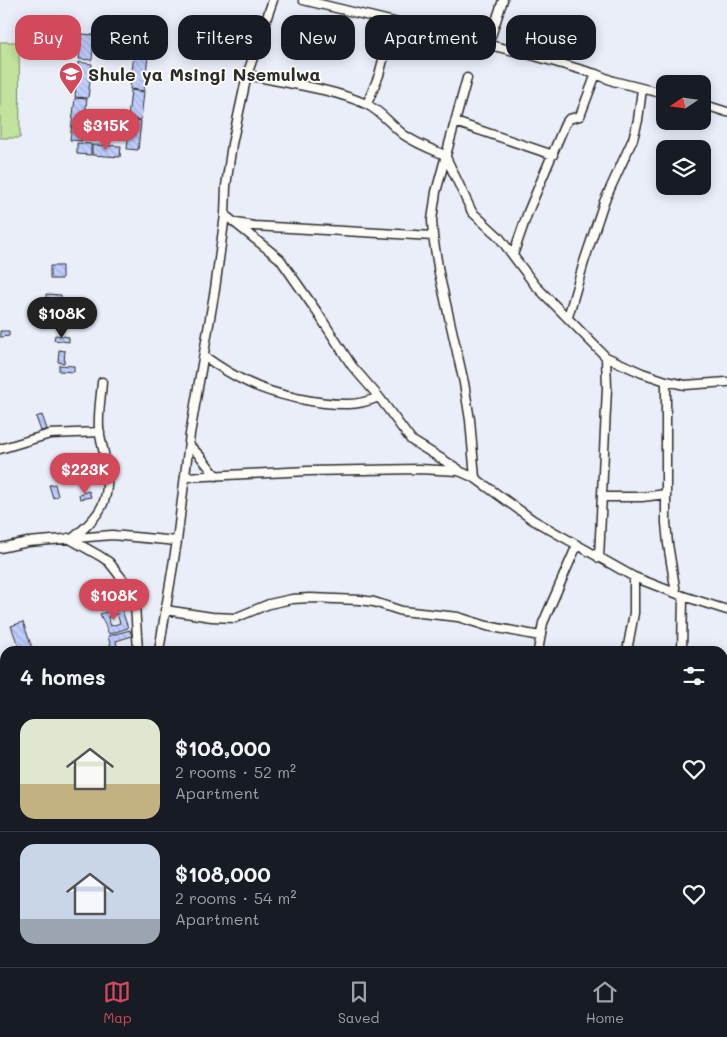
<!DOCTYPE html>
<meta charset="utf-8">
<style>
body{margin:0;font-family:Mali,sans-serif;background:#20242c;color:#f1f3f6;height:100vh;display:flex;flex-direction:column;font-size:19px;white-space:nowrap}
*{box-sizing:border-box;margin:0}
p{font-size:16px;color:#9ea1a6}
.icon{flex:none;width:28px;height:28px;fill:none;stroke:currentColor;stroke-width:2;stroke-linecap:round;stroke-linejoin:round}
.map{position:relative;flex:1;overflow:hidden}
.side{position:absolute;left:0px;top:646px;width:728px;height:321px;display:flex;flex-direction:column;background:#171b24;border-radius:15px 15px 0 0;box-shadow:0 2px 12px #0003}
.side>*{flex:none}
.guide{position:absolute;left:15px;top:15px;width:698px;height:45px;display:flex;gap:10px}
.needle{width:32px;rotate:257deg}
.fabs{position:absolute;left:656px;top:75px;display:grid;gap:10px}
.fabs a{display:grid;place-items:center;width:55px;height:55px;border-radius:10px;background:#171b24;box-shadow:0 2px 12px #0003;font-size:25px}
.price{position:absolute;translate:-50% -42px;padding:0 11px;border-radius:18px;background:#d1495b;color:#fff;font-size:16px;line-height:32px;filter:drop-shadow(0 1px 2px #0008)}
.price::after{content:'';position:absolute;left:50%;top:30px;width:15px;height:11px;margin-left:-8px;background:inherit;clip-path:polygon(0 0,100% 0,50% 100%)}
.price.on{background:#222;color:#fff}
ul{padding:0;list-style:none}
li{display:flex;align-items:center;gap:15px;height:125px;padding:0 20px}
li+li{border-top:1px solid #363941}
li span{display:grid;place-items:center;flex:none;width:140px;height:100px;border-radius:15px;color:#555}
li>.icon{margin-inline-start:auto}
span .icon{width:60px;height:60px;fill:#fffc;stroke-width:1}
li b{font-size:21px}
h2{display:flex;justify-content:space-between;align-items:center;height:60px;padding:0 20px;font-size:21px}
.tag{padding:0 18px;border-radius:15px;background:#171b24;box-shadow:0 2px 12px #0003;font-size:18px;line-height:45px}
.tag.on{background:#d1495b;color:#fff}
.tabs{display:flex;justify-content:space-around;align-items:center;height:70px;border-top:1px solid #363941;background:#171b24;font-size:14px;color:#9ea1a6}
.tabs a{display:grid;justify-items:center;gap:2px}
.tabs .on{color:#d1495b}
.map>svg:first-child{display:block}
.park{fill:#c1e39d;stroke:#768764}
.building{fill:url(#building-back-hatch);stroke:#2b2b2b;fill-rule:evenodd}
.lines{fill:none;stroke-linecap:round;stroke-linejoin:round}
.minor-casing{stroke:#2b2b2b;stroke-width:11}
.minor{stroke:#fdfcf7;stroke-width:8}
.labels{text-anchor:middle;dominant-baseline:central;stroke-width:4;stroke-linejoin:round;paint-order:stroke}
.poi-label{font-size:18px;font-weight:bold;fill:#2b2b2b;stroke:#fdfcf7;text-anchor:start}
</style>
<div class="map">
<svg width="727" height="967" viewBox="0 0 727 967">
<defs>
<pattern id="building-back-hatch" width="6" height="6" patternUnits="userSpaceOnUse" patternTransform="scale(1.25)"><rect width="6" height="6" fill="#bfcefe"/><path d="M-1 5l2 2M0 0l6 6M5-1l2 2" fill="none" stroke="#a4b1da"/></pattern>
</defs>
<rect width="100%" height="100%" fill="#eaeef9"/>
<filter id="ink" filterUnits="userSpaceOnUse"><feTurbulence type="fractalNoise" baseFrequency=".02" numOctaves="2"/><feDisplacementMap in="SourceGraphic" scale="10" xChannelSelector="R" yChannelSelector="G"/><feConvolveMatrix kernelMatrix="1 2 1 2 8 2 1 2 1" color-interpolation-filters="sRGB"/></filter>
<g filter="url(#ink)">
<!-- park -->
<path class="park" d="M0,42H19L20,138H0Z"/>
<!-- building -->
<path class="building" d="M82,34L94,35L92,60L79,59Z
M134,54L148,56L144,91L130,89Z
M78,62L92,64L88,98L75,97Z
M131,90L144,92L141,120L128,118Z
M75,98L87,99L82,141L70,140Z
M130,120L141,121L138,150L127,149Z
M77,143L91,144V155L77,154Z
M92,145L121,146L120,157L92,155Z
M50,266H62V279H50Z
M46,294L61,295V300L46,299Z
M0,331H9V336L0,337Z
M55,335L69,337V342L54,340Z
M59,350L65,351L64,363L58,362Z
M59,365L74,366V372L59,371Z
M42,415L47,429L41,431L36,417Z
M61,466L62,480H56L55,467Z
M55,484L58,496L53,498L49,485Z
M89,491L91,497L80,499L79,494Z
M121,607L128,628L109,634L100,614ZM117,614L120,623L111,626L108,617Z
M23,622L32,648L20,651L11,626Z
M130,630L132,636L116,641L118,651L134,646L136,651H112L108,636Z
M61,962H74L75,967H63Z"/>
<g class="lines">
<defs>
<path id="minor" d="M303,0L531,55L596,74L613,81L665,94
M488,45L503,0
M247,75C285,83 330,88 366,104C381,111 391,125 404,135C417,144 431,149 445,155L472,212L499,237L535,285L606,357L642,373L666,381L685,385L727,382
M467,78L436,192L432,220L433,236L439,273L464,383L470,420L475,478
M367,104L379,75L393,22
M702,104L727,112
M455,122L553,155
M225,215L280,259L317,312L352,366L379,397L411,440L458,469
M236,223L254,226L433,236
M513,255L528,212L565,124L569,119L580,116L596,74
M568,317L584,262L604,202L633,139L638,120L642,89
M204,356C218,366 232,375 247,382C273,395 320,405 349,404C359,404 369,401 379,397
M666,381V523L668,544L676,593
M189,445L200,456L216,476
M0,449L50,434L100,432
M186,477L308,471L419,469L459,471L475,478L533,520L634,577L683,596L727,610
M602,497H642L666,494
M68,538L100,556L109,562L130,589L135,605L138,651
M73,538C104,513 112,497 105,458C103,448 100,438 99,428C98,413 101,397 102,382
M0,548L28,542L112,535L177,541
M599,558L607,388L606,357
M165,610L212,617L235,618L269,604L292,599L310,598L360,600L374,602L402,611L458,617L487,626L540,636
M159,651L177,541L190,434L215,289L225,215L226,186L232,144L247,75L273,0
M538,651L543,623L577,545
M627,651L634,613V577
M682,651L683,596
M722,693L727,694
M0,703H5
M0,823L5,821
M722,825L727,824
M722,913H727
M76,962L78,967
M282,962L283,967
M363,962V967
M409,962L410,967
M525,962L526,967
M644,962L645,967
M118,967L133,962
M378,967L398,962"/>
</defs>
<!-- minor casing -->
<use href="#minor" class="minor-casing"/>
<!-- minor -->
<use href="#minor" class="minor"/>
</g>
</g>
<!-- icons -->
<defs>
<symbol id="school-pin" viewBox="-11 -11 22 30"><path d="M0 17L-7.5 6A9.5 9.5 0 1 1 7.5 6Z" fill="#d1495b" stroke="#fdfcf7"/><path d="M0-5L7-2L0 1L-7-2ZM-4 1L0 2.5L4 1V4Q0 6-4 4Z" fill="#fff"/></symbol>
</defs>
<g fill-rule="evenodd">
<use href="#school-pin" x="57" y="60" width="28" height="38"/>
</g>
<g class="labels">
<!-- poi labels -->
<g class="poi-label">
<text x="88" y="74">Shule ya Msingi Nsemulwa</text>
</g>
</g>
</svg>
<div class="fabs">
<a><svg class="needle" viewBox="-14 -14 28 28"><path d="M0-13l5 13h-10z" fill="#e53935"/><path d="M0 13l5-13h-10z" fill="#9ea1a6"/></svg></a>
<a><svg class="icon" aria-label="layers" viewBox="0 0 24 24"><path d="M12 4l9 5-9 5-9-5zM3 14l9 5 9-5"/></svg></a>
</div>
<b class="price" style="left:106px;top:151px">$315K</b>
<b class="price on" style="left:62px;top:339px">$108K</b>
<b class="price" style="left:85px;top:495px">$223K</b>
<b class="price" style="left:114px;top:621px">$108K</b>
<div class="guide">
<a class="tag on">Buy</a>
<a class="tag">Rent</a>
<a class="tag">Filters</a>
<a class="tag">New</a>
<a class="tag">Apartment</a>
<a class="tag">House</a>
</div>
<section class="side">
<h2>4 homes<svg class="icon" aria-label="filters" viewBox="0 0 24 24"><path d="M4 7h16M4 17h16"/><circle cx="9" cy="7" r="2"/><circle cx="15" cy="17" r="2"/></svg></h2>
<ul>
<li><span style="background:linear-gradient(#dfe7d0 65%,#c2b280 0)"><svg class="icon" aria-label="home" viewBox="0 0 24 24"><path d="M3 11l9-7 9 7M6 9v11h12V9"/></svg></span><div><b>$108,000</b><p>2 rooms · 52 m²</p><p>Apartment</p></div><svg class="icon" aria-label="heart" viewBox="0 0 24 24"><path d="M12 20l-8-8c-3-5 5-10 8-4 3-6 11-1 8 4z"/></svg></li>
<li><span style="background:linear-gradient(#c9d6e8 75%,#9aa5b1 0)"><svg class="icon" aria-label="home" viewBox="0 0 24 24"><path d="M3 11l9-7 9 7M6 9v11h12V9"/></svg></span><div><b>$108,000</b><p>2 rooms · 54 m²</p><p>Apartment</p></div><svg class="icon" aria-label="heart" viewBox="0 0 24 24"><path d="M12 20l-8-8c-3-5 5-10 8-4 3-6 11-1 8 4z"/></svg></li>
</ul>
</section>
</div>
<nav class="tabs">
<a class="on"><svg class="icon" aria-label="map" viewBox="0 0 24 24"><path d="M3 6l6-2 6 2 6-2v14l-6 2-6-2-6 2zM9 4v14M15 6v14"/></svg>Map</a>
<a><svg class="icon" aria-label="saved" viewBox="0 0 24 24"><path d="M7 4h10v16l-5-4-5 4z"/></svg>Saved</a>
<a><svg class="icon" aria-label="home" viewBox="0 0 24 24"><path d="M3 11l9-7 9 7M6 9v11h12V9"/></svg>Home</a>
</nav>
